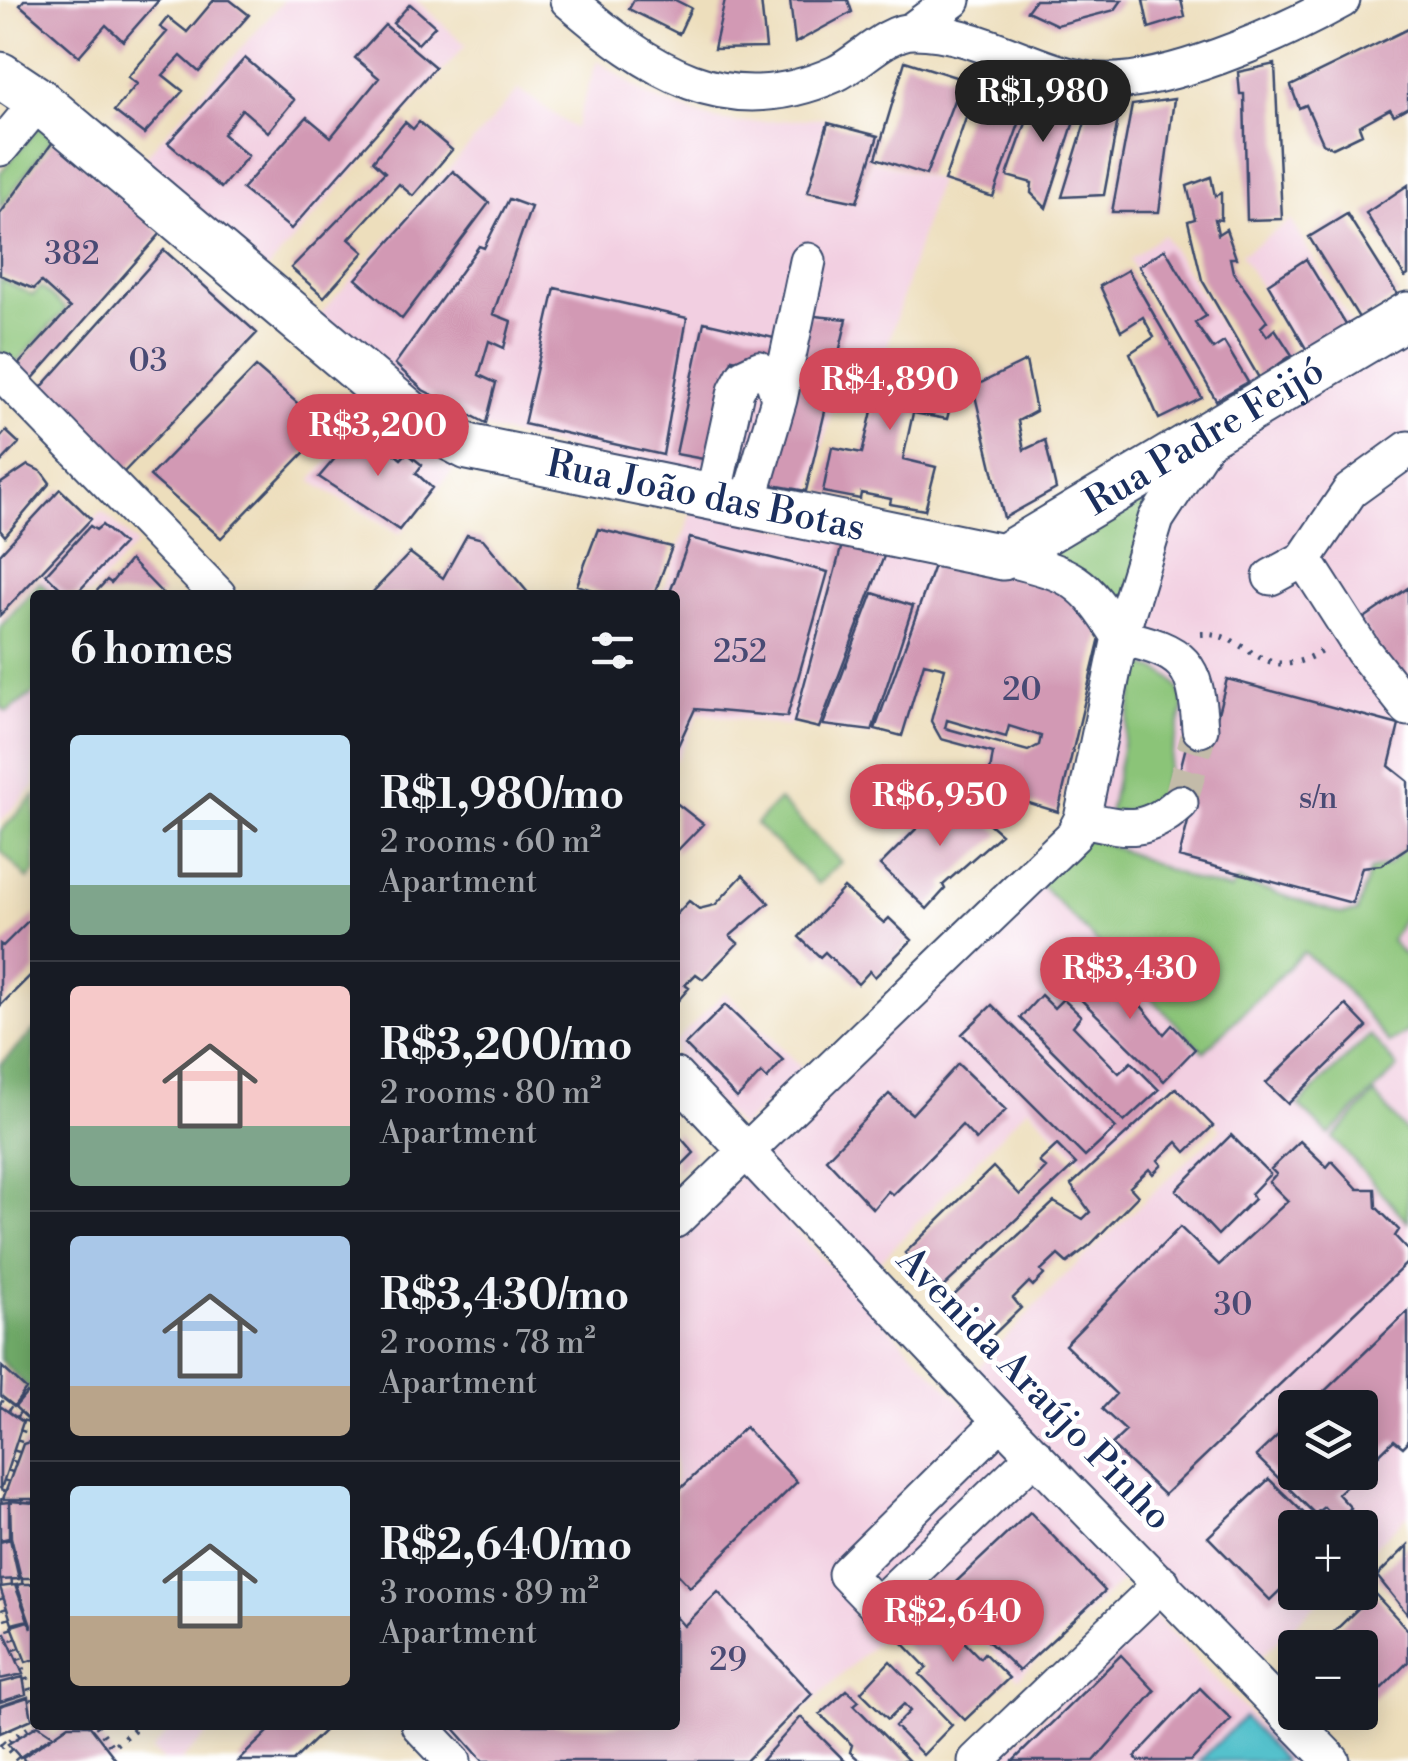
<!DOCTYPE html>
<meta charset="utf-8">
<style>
body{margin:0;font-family:"Libre Bodoni",serif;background:#242831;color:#f1f3f6;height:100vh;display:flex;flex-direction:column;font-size:38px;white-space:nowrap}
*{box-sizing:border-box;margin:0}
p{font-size:32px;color:#9ea1a6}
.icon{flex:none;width:55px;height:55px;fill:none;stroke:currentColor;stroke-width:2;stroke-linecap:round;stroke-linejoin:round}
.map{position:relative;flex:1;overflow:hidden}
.drawer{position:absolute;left:30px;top:590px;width:650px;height:1140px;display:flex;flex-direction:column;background:#171b24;border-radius:10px;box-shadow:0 5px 25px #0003}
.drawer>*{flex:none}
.fabs{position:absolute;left:1278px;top:1390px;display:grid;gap:20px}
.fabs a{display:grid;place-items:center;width:100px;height:100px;border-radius:10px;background:#171b24;box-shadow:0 5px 25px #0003;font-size:50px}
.price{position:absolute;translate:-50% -85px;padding:0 22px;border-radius:35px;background:#d1495b;color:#fff;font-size:32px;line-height:65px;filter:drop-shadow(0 2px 5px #0008)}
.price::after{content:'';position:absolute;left:50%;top:60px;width:30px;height:22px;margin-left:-15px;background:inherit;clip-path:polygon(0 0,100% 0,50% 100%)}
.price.selected{background:#222;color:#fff}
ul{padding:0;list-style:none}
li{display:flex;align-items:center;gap:30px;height:250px;padding:0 40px}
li+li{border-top:2px solid #363941}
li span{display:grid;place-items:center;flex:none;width:280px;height:200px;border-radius:10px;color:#555}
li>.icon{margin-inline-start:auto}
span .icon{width:120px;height:120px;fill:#fffc;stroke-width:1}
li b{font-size:42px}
h2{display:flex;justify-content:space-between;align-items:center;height:120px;padding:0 40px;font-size:42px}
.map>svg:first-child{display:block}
.built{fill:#f2cfe1;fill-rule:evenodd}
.green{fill:#8bc478;stroke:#537a6b;stroke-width:2.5}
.forest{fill:#70aa68;stroke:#466c63;stroke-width:2.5}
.water{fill:#54c1cc;stroke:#387895;stroke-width:2.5}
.building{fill:#d299b4;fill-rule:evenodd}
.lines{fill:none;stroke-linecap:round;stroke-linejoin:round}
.minor-tunnel{stroke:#c3bba9;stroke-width:35;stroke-dasharray:35 18;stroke-linecap:butt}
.minor-casing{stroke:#3a496c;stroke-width:39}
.major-casing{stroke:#3a496c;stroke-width:49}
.path{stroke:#3a496c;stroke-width:6;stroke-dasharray:2.5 8;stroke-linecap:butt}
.minor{stroke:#fff;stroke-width:35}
.major{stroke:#fff;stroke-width:45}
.labels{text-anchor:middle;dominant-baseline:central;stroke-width:9;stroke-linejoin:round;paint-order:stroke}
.number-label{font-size:32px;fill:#494a74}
.street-label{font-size:38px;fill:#1b2f5e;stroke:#fff}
</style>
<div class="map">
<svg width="1408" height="1761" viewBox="0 0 1408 1761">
<rect width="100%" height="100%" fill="#fff"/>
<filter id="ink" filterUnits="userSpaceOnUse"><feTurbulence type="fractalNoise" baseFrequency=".01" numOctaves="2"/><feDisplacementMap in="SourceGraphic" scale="20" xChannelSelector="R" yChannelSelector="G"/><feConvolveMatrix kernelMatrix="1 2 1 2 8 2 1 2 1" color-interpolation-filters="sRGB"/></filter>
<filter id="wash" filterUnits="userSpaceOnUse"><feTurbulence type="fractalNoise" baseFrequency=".0048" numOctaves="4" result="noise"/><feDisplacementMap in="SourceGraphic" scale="40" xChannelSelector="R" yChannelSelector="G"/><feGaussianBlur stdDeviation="2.25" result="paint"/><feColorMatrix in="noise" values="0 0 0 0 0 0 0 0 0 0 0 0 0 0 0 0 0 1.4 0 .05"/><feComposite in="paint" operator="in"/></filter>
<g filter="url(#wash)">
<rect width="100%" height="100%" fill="#eddebc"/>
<!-- built -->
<path class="built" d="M284,0H416L466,45L265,272L135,168Z
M597,60L650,97L712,119L740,123L827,118L807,194L857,203L872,160L938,180L886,351L847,349L810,501L664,473L438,417L318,317L519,89L575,129Z
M1291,220L1356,332L1306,365L1241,255Z
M1163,234L1261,391L1221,415L1129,260Z
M1408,327V1515L1360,1561V1528H1295V1592L1328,1593L1250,1667L970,1376L1060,1280L1221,1129L1177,1080L1086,1164L1028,1107L870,1272L755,1150L1038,882L1231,890L1193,880L1087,836L1160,537L1224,442ZM1295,1408H1360V1472H1295Z
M376,407L461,461L400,534L311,481Z
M693,510L843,541L794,722L785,726L699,713L675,763V595H661Z
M102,511L137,544L89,595H35V785L0,822V620Z
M886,551L936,560L873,736L819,728Z
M725,992L802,1068L740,1128L675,1062V1042Z
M741,1174L1128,1575L1018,1678L931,1591L750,1761H472L438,1725H675V1240Z
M1151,1612L1295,1761H997Z
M176,1725H217L181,1761H163L151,1750Z"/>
<!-- green -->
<path class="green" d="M40,126L53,137L0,208V173Z
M0,279L33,295L41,287L66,309L14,365L0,351Z
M1194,451L1118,625L1020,555Z
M40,582L52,595H35V692L7,712L0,706V627Z
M1139,664C1165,670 1179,679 1184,706L1158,806L1109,814Z
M35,795V872L28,879L0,850V832Z
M779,800L841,862L818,884L756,824Z
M1087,836L1193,880L1231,890L1237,881L1341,914L1357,912L1370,870L1388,865L1408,843V909L1391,941L1408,959V1031L1389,1043L1339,982L1303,952L1204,1052L1038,882Z
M1370,1035L1398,1068L1329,1135L1298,1105Z
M1375,1094L1408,1134V1222L1333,1138Z"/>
<!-- forest -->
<path class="forest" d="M35,1029V1395L0,1360V1065Z"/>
<!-- water -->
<path class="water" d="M1244,1717L1284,1761H1199Z"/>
<g id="blocks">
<!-- building -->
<path class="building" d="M24,0H159L123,41L106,25L79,56L20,5Z
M214,0H230L249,15L199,72L181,56L163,75L183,91L144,134L114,111L137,84L128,77L167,32L160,27L168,17L187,32Z
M634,0H675L691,8L679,34L629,9Z
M725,0H761L766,48L714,49Z
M790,0H848L852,12L795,43Z
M1035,0H1122L1115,10L1057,25L1027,11Z
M1143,0H1181L1185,17L1149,28Z
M410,4L435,26L418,44L393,23Z
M385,25L435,67L291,229L242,189L307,117L331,137L379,78L355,58Z
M1408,29V107L1394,115L1390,109L1359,126L1362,134L1333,148L1323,143L1306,105L1299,108L1291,86Z
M245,58L294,100L268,132L242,109L223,134L248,156L221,188L168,143Z
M905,61L962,79L926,175L876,158Z
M1275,64L1282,219L1247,220L1244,94H1240L1238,72Z
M980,78L1030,93L993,197L944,181Z
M1036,95L1079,106L1046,208L1031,193L1032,183L1007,176Z
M1174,99L1159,212H1112L1132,105Z
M1121,103L1104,195L1062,197L1090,106Z
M405,122L413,129L419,122L452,150L413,196L399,184L349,239L364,252L324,297L291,268L385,172L373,161Z
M828,123L878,136L857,202L808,192Z
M55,139L161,233L30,382L16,367L70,308L41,282L34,289L0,275V214Z
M453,171L489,203L402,319L356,279Z
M1211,177L1215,196L1221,193V220L1215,219L1218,234L1226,229L1236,258H1230L1233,272L1267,321L1261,327L1267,336L1275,329L1292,355L1259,378L1202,280L1188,221L1195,219L1187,186Z
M1408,185V275L1405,277L1366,213Z
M509,199L531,207L493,314L511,321L504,348L489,341L479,375L496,383L486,423L423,390L395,364L479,246L484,248Z
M1347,214L1398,295L1361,321L1309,237Z
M1165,249L1206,316L1195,323L1213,349L1224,342L1248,382L1216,400L1139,266Z
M164,250L257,333L123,473L40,389Z
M1306,259L1348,328L1308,352L1268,284Z
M1128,270L1202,398L1159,419L1130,353L1154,337L1143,317L1121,331L1100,286Z
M555,288L687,318L663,455L524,424Z
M804,315L847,319L806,491L761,483Z
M704,322L787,341L783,368L732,359L709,460L676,454Z
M855,359L915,372L916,366L959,370L947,419L913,413L903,459L936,467L925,510L890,504L891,499L861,493L860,499L823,492L832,447L862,453L873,407L845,402Z
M1026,361L1036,411L1018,421L1024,450L1045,440L1056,489L1004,518L973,387Z
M256,367L327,429L221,538L150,476Z
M362,427L401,459L407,453L422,465L416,473L432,488L399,530L319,477Z
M6,431L19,443L0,463V438Z
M28,465L42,472L50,483L5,536L0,530V484Z
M60,489L91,519L0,615V554Z
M102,525L123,544L75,595H67L46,574L90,526L96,530Z
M598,529L672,547L654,595H606L577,585Z
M467,535L483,539L530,595H370L410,553L443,578Z
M690,538L828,572L787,717L695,709L675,752V595H669Z
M843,541L886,551L819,728L794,722Z
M130,560L164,595H93L107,580L111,583Z
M936,560L998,571L1079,597L1101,633L1058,812L987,790L993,753L941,739L931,721L945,668L924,663L902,736L875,729ZM947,720L1006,737L1009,726L1041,736L1039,745L1028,751L945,728Z
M1408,588V693L1360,621Z
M873,593L913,606L872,731L823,725Z
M1227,679L1399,725L1389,766L1408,781V847L1381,865L1362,867L1352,903L1179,857L1192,806L1172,801L1191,727L1213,732Z
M953,792L1001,834L943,885L945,889L927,909L880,865Z
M675,802L703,824L675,853Z
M743,875L769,903L730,936L738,943L703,979L696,974L685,985L689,988L675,1004V916L689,901L699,909L715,905Z
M844,888L884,923L889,918L912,940L875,977L870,971L858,984L825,952L820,957L799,937Z
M35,914V971L0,1006V944L3,946Z
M1075,964L1091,978L1099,969L1124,995L1134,997L1164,1034L1172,1025L1195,1049L1164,1081L1061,980Z
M1041,995L1054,1008L1063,999L1081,1016L1073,1026L1119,1073L1131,1062L1159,1090L1124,1122L1020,1018Z
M725,1005L783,1060L767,1079L761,1073L737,1098L685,1045Z
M992,1005L1116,1128L1085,1157L962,1034Z
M1346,1005L1367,1027L1288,1104L1266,1083Z
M958,1064L1006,1110L976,1140L962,1125L893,1195L888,1191L873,1209L826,1159L889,1094L912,1114Z
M1176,1088L1213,1126L1186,1152L1177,1142L1158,1160L1162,1165L1153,1174L1149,1169L1130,1187L1138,1196L1090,1245L1067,1263L1058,1255L1041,1271L1044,1275L1033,1286L1029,1282L1013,1298L1021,1308L988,1340L949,1300L1054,1202L1083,1219L1090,1212L1071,1185Z
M675,1131L694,1153L675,1172Z
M1231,1135L1270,1174L1251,1194L1254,1199L1218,1235L1176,1190Z
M1300,1141L1327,1167L1332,1161L1358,1189H1375L1376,1207L1399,1230L1395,1236L1408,1250V1262L1164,1495L1111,1445L1126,1431L1102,1409L1116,1394L1065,1345L1180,1227L1219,1265L1288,1201L1269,1182L1276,1174L1271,1169Z
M1057,1145L1076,1164L941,1289L905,1253L993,1167L1020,1195L1046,1168L1039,1162Z
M1408,1311V1442L1403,1447L1394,1440L1338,1494L1351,1508L1337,1521L1324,1507L1315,1514L1256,1456L1295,1419V1472H1360V1408H1307Z
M2,1367L26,1389L14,1406L1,1396Z
M27,1393L35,1400V1413L29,1420L15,1407Z
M0,1406L23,1422L1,1489L0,1488Z
M745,1427L797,1482L690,1587L675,1571V1494Z
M35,1440V1499H3L23,1444Z
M1269,1479L1319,1528H1295V1576L1270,1600L1208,1537Z
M10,1501L35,1503V1578H21L11,1537Z
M9,1502V1538L0,1540V1503Z
M1030,1512L1105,1591L1019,1671L941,1596Z
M10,1539L19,1579L0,1580V1542Z
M1408,1545V1615L1377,1576Z
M21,1584H35V1659L26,1662L12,1626L28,1621L32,1629L17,1585Z
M15,1585L28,1620L12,1624L0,1587Z
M718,1592L812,1694L746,1761H483L451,1725H675V1616L684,1626Z
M1374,1593L1408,1630V1662L1366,1704L1360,1697V1648H1317Z
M932,1609L980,1658L984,1653L1009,1678L965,1720L920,1674L927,1668L900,1640Z
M5,1633L23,1674L0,1679V1635Z
M1121,1655L1155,1691L1094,1761H1013Z
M890,1661L952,1725L923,1755L895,1726L910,1711L904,1704L888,1719L861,1692Z
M23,1677L26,1694L0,1702V1683Z
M1200,1688L1231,1719L1191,1761H1139L1135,1757Z
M847,1690L859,1701L854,1705L909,1761H860L850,1752L852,1745L820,1714Z
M28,1697L32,1719L0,1733V1706Z
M801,1717L845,1761H761Z
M38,1725L53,1735L20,1757L8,1744Z
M69,1725H89L117,1761H24L23,1757Z
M275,1725H330L293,1761H238Z"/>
</g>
</g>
<g filter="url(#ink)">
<use href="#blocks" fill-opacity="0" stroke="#3a496c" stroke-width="2.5"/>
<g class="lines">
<!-- minor-tunnel -->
<path class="minor-tunnel" d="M1180,803L1200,729"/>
<defs>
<path id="minor" d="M568,0C649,70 725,123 835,74C859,63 886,31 914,31C976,31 1031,71 1090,80C1158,90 1283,33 1342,0
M911,31L953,0
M0,148L39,101
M0,371L218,595
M779,399L808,261
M1408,449L1350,491L1304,559L1363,651L1408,708
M713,496L736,391L744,376L759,369L773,379L779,399L748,504
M1271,577L1304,559
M1200,729C1196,662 1185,652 1120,637L1156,519L1207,441
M1082,819C1125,828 1145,835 1180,803
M675,1076L1001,1421L1332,1761
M675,1220L1073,836L1082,819L1120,637C1081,575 1071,575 1003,557
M1001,1421L846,1574L877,1606L1035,1455
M419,1725L453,1761
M976,1761L1162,1583"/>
<g id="major">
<path id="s1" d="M0,75L39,101L420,422L468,447L1003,557L1408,315"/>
</g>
</defs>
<!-- minor casing -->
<use href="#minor" class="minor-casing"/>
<!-- major casing -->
<use href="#major" class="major-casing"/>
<!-- path -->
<path class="path" d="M1201,634C1249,631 1261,689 1323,650
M0,1402L26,1420L0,1501
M0,1501H35
M0,1583L35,1581
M0,1598L35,1706
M97,1725L112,1747L140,1725
M2,1742L19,1761
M0,1747L35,1723"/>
<!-- minor -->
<use href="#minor" class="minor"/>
<!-- major -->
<use href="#major" class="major"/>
</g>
</g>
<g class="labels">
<!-- number labels -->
<g class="number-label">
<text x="72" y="254">382</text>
<text x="148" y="361">03</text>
<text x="740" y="652">252</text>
<text x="1022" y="690">20</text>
<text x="1318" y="798">s/n</text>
<text x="1233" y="1305">30</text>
<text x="728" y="1660">29</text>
</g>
<!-- street labels -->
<g class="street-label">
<text stroke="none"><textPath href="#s1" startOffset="1380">Rua Padre Feijó</textPath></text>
<text stroke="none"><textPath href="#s1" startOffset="842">Rua João das Botas</textPath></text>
<text transform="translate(1034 1389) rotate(46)">Avenida Araújo Pinho</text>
</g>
</g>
</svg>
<div class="fabs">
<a><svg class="icon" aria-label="layers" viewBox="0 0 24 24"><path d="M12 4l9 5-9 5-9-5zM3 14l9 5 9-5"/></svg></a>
<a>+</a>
<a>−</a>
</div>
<b class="price selected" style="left:1043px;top:145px">R$1,980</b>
<b class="price" style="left:890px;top:433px">R$4,890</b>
<b class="price" style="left:378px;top:479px">R$3,200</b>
<b class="price" style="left:940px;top:849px">R$6,950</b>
<b class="price" style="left:1130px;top:1022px">R$3,430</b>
<b class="price" style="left:953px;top:1665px">R$2,640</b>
<section class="drawer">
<h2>6 homes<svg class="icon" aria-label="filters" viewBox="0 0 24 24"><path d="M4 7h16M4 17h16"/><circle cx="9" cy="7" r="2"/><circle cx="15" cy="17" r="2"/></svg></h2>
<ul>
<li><span style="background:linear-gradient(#bfe0f5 75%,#7fa58c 0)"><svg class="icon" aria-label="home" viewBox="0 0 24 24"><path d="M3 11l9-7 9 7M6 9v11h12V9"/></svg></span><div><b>R$1,980/mo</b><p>2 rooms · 60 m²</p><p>Apartment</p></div></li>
<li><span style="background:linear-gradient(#f6c9c9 70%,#7fa58c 0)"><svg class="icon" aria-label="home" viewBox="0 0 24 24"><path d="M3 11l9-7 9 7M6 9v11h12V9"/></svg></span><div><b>R$3,200/mo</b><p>2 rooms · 80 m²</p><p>Apartment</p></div></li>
<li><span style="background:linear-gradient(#a9c7e8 75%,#b9a48a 0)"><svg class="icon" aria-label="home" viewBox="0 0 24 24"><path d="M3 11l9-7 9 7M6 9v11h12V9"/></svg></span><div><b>R$3,430/mo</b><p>2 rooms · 78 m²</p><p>Apartment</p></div></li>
<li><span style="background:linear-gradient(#bfe0f5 65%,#b9a48a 0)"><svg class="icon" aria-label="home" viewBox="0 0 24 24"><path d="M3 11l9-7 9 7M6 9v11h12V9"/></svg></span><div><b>R$2,640/mo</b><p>3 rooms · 89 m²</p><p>Apartment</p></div></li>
</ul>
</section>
</div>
